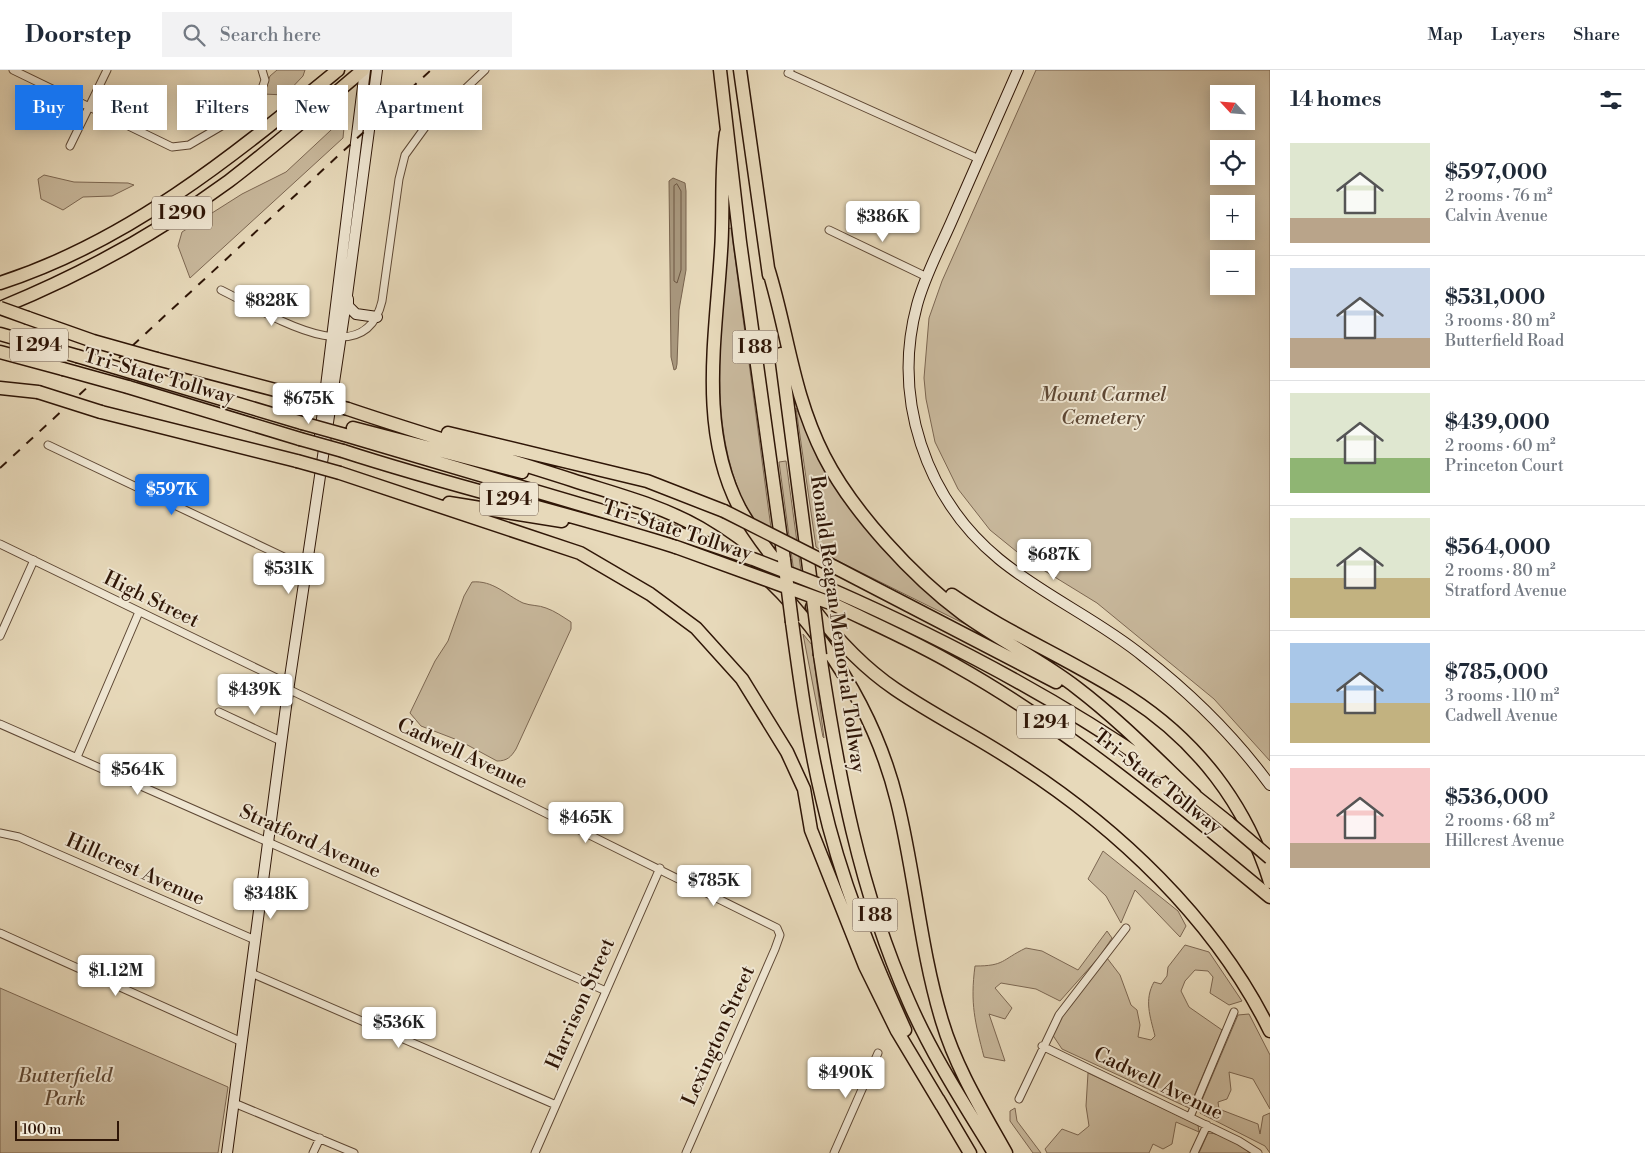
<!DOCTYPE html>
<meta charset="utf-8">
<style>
body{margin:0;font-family:"Libre Bodoni",serif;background:#f2f2f3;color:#1f2937;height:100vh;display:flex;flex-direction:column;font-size:19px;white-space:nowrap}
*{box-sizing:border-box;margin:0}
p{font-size:16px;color:#747a83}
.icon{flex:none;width:28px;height:28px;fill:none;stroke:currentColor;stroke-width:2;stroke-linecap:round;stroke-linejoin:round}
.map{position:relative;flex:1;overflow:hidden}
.drawer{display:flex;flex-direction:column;background:#fff;width:375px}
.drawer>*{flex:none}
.top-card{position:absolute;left:15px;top:15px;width:475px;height:45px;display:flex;gap:10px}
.needle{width:32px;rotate:296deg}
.fabs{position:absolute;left:1210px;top:15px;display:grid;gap:10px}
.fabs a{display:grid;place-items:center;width:45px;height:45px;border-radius:0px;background:#fff;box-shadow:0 2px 12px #0003;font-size:25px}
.scale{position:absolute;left:15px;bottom:12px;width:104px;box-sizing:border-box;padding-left:5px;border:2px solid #2f1607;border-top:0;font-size:14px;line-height:18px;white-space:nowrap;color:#2f1607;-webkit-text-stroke:4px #efe6d2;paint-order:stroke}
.price{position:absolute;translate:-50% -42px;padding:0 11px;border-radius:5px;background:#fff;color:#222;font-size:16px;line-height:32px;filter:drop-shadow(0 1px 2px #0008)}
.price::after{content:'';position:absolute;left:50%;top:30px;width:15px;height:11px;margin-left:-8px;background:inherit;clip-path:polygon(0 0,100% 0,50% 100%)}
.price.on{background:#1a73e8;color:#fff}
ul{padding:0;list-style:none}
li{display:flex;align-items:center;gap:15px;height:125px;padding:0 20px}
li+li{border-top:1px solid #e0e1e3}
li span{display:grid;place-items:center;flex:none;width:140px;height:100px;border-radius:0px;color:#555}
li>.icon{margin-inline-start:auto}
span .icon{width:60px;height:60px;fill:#fffc;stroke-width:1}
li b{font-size:21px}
h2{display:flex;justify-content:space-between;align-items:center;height:60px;padding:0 20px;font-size:21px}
.chip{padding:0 18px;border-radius:0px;background:#fff;box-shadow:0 2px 12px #0003;font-size:18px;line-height:45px}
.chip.on{background:#1a73e8;color:#fff}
header{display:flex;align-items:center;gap:30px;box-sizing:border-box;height:70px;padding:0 25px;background:#fff;border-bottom:1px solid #e0e1e3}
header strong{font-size:24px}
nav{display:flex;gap:28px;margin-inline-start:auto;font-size:18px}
.search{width:350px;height:45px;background:#f2f2f3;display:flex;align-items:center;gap:12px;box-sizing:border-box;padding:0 18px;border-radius:0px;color:#747a83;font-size:19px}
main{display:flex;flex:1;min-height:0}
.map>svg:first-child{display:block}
.green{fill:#c8b89c;stroke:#7c6752;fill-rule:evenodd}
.water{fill:#a8977d;stroke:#78634e}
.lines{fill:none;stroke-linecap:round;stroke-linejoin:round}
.shore{stroke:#6c5642;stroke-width:1}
.street-casing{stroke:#5d4734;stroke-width:9}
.secondary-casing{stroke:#2f1607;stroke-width:12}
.highway-casing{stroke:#2f1607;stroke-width:15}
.street{stroke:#efe6d2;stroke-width:7}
.secondary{stroke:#efe6d2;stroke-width:10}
.highway{stroke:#e7d9ba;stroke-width:12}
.rail{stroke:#2f1607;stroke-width:2;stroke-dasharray:9 9;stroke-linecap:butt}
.highway-bridge-casing{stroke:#2f1607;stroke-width:15;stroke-linecap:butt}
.highway-bridge{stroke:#e7d9ba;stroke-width:12}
.labels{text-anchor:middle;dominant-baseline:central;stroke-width:4;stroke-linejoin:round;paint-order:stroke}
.shield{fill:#efe6d2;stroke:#695444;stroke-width:1}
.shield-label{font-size:19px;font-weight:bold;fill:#2f1607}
.street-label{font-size:20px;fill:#2f1607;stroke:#efe6d2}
.park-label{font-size:20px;font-style:italic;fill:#5d4734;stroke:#efe6d2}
</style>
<header>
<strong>Doorstep</strong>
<div class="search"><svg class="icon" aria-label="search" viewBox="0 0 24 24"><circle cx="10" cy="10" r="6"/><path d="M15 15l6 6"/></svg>Search here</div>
<nav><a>Map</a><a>Layers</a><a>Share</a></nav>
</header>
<main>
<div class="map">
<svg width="1270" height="1083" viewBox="0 0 1270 1083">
<rect width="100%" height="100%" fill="#e7d9ba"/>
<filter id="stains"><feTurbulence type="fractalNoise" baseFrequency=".004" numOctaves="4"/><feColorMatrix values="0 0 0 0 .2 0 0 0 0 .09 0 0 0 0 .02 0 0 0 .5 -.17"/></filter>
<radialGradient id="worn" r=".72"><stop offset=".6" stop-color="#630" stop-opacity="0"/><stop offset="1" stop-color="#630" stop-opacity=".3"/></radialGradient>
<!-- green -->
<path class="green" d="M277,0H305L303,6L285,25L263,24L270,6Z
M1036,0H1270V691L1214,629L1097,533L1027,490L990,460L958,419L935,372L926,329L924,308L929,248L942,211ZM1219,24H1246V51H1219ZM1219,79H1246V106H1219ZM1219,134H1246V161H1219ZM1219,189H1246V216H1219Z
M345,47L343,68L190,208L178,176L182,162L242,124L286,102Z
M44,105L74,112L128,113L134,115L112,126L83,127L63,140L41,129L38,109Z
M731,158L771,458C765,454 756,451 751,446C745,441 741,427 738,419C706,334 725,247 727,159Z
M796,338L817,380L869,462L906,502L971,557L832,488L816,477Z
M786,391L803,516L794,503L779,392Z
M472,512C493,510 506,525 523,533C531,536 539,535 546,538C555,541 563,547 571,552V559L516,679C511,687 507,691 497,691L460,671L421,656L410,643L435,591L448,571L464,526Z
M803,564L812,575L824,668L823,667Z
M1103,781L1178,841L1186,856L1180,867L1135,820L1121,853L1106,826L1088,809Z
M1107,861L1112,868L1100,886L1060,931L1036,919L1001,913L995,918L1012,938L1005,949L989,944L1005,991L984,987C975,952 970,934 975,896C1005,896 1001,890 1026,878L1042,881L1078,900Z
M1185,875L1209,882L1242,931L1229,935L1210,923L1213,907L1208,901L1195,900L1185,911L1181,921L1189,937L1222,960L1189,1038L1062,979L1052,964L1062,944L1107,888L1120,905L1131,935L1137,940L1140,955L1138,967L1151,970L1155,966C1150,946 1144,930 1154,912L1161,914L1167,906L1168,897Z
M0,918L228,1017L218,1083H0Z
M1249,944L1270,985V1039L1253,1009L1229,1002L1231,1020L1227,1029L1218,1032L1219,1039L1258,1054L1260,1064L1263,1046L1270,1043V1083L1265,1076L1200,1043L1199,1037L1238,945Z
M1088,1003L1198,1055L1199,1062L1176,1052L1172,1074L1163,1079L1153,1074L1149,1083H1047L1045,1079L1062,1059L1078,1065L1089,1056L1086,1036Z
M1015,1038L1017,1051L1041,1083H1033L1010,1051V1041Z
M1208,1063C1222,1063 1239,1074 1250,1083H1199Z"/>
<!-- water -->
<path class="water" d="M673,108L685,113L686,121V200L679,240L677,294L676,299L674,300L671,287L669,111Z"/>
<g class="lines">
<!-- shore -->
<path class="shore" d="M677,114L681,121V200L677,213L674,211V116Z"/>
<defs>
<path id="street" d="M13,0L172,77L189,75L237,47L259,27L265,10L262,0
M790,0L788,3L979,89
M70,76L107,0
M829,160L927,207
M221,220C261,239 364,309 382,231L399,109L405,85L426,56L485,0
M48,375L305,497
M0,474L289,614
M0,566L34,490
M288,619L521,731L777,858L780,865L775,879L686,1083
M219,642L281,671
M0,654L606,921
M77,687L139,542
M0,763L19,767L255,870
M0,863L242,972
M251,903L556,1035
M1042,976L1239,1071L1258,1083
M1019,1029L1059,945L1126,858
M234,1033L354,1083
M1190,1047L1234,942
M313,1083L320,1068
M535,1083L660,798
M834,1083L878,983
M1194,1083L1207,1055"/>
<path id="secondary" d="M1018,0C996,49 975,99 953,148C941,176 925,205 917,235C892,328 925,428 999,489C1044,526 1099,550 1144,587C1190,623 1235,667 1270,715
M348,229V236L356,244L377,247
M320,365L365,0
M227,1083L289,614L347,225L377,0"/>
<path id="highway" d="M720,0L740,172L784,490
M740,0L769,205
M726,63C720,102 724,142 721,181C716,266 698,360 740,439C753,462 769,483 786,504
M768,198C788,262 792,323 824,386C852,441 913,507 963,544C999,570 1041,590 1077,618C1119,650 1156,688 1195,725
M0,213C130,171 234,85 338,0
M0,238C81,205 158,163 229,111C275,76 319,37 363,0
M28,248L93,271
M0,264L77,286
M0,282L63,299
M781,284L813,529
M157,289L306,328
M141,305L302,353
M128,317L300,369
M0,318L38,322
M348,339C422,364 497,386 572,410C615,424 660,435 700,458C795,513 871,625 897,731C915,803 920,879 942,951C956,998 982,1040 1006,1083
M101,342L297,391
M353,358L522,402
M448,363L647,411L724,441
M345,365L674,462
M343,381C453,417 565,442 676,477
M340,403L580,483L650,524L696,558L742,609L787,682L804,719L811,760L865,896L897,961L942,1036
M449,433L562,451
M823,491L1056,612
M830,519C946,570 1057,628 1161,701
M952,525C1008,564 1072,590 1129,627C1197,671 1246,734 1270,812
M833,534C874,554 916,572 955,595C1069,659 1170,744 1270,827
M812,537C835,567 864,598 895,619C933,645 974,665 1012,690C1116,756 1215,849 1270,961
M792,552C800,611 808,670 822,728C840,808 871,885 905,960
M820,585C838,705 859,819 909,932C932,985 964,1034 994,1083
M1189,721L1229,753
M938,1029L970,1083"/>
</defs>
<!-- street casing -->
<use href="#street" class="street-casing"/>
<!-- secondary casing -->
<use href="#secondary" class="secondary-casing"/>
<!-- highway casing -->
<use href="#highway" class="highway-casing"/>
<!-- street -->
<use href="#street" class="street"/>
<!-- secondary -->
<use href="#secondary" class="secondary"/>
<!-- highway -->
<use href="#highway" class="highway"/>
<!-- rail -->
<path class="rail" d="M0,398L431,0"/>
<defs>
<path id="highway-bridge" d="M0,238L28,248
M93,271L157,289
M77,286L141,305
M63,299L128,317
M38,322L101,342
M306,328L348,339
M302,353L345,365
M300,369L343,381
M297,391L340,403
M724,441L823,491
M674,462L753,489L830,519
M676,477L833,534
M784,490L792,552
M813,529L820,585
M1229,753L1270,788"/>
</defs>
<!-- highway-bridge casing -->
<use href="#highway-bridge" class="highway-bridge-casing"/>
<!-- highway-bridge -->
<use href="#highway-bridge" class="highway-bridge"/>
</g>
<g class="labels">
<!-- shield labels -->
<g class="shield">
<rect x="152" y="126.5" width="60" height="33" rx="4"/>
<rect x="10" y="258.5" width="58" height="33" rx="4"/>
<rect x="732.5" y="260.5" width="45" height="33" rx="4"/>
<rect x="480" y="412.5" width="58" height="33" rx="4"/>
<rect x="1017" y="635.5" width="58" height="33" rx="4"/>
<rect x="852.5" y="828.5" width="45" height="33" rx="4"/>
</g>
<g class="shield-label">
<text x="182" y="143">I 290</text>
<text x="39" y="275">I 294</text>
<text x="755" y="277">I 88</text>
<text x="509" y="429">I 294</text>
<text x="1046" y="652">I 294</text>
<text x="875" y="845">I 88</text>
</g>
<!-- street labels -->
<g class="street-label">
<text transform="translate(159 307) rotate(16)">Tri-State Tollway</text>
<text transform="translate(677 461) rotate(18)">Tri-State Tollway</text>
<text transform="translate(151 530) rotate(26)">High Street</text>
<text transform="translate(837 554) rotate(82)">Ronald Reagan Memorial Tollway</text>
<text transform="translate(462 684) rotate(25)">Cadwell Avenue</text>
<text transform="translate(1157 712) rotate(38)">Tri-State Tollway</text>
<text transform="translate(310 772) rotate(24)">Stratford Avenue</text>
<text transform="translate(135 800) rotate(24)">Hillcrest Avenue</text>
<text transform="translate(581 934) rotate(-66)">Harrison Street</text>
<text transform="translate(719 966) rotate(-66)">Lexington Street</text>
<text transform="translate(1158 1014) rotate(26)">Cadwell Avenue</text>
</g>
<!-- park labels -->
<g class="park-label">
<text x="1103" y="325">Mount Carmel<tspan x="1103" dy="23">Cemetery</tspan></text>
<text x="65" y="1006">Butterfield<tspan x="65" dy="23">Park</tspan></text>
</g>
</g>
<rect width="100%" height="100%" filter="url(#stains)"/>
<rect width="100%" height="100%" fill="url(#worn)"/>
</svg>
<div class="fabs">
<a><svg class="needle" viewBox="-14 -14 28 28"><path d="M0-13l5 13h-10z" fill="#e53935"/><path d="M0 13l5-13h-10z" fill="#747a83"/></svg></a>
<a><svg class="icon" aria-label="locate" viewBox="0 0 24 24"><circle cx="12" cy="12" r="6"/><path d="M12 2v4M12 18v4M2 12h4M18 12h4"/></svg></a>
<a>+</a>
<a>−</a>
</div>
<div class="scale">100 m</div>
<b class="price" style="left:883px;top:173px">$386K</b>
<b class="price" style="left:272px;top:257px">$828K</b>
<b class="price" style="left:309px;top:355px">$675K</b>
<b class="price on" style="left:172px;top:446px">$597K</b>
<b class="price" style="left:1054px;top:511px">$687K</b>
<b class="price" style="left:289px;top:525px">$531K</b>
<b class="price" style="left:255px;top:646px">$439K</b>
<b class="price" style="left:138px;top:726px">$564K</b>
<b class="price" style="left:586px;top:774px">$465K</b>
<b class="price" style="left:714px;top:837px">$785K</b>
<b class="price" style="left:271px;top:850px">$348K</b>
<b class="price" style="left:116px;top:927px">$1.12M</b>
<b class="price" style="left:399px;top:979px">$536K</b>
<b class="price" style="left:846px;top:1029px">$490K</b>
<div class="top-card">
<a class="chip on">Buy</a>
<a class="chip">Rent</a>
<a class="chip">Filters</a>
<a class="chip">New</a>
<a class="chip">Apartment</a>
</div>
</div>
<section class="drawer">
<h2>14 homes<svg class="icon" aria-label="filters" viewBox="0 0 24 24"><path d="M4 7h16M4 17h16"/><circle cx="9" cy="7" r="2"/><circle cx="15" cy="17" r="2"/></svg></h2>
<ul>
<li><span style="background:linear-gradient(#dfe7d0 75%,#b9a48a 0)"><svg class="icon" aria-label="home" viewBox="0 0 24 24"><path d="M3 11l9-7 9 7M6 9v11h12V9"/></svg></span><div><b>$597,000</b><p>2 rooms · 76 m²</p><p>Calvin Avenue</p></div></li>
<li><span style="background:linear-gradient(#c9d6e8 70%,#b9a48a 0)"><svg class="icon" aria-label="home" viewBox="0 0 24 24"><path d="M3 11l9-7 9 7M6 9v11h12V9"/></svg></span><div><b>$531,000</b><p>3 rooms · 80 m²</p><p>Butterfield Road</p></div></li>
<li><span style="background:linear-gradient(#dfe7d0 65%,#8fb573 0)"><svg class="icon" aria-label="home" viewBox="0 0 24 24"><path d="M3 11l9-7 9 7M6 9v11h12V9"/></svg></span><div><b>$439,000</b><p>2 rooms · 60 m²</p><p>Princeton Court</p></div></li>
<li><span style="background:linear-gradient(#dfe7d0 60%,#c2b280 0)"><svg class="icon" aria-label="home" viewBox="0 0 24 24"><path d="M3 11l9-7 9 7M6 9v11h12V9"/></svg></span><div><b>$564,000</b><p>2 rooms · 80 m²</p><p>Stratford Avenue</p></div></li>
<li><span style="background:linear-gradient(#a9c7e8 60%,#c2b280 0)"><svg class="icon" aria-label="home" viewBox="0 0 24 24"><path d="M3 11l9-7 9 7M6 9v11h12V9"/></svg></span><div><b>$785,000</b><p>3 rooms · 110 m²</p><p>Cadwell Avenue</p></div></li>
<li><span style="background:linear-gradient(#f6c9c9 75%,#b9a48a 0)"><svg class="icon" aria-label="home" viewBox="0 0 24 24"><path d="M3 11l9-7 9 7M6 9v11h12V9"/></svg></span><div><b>$536,000</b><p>2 rooms · 68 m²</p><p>Hillcrest Avenue</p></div></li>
</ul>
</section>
</main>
